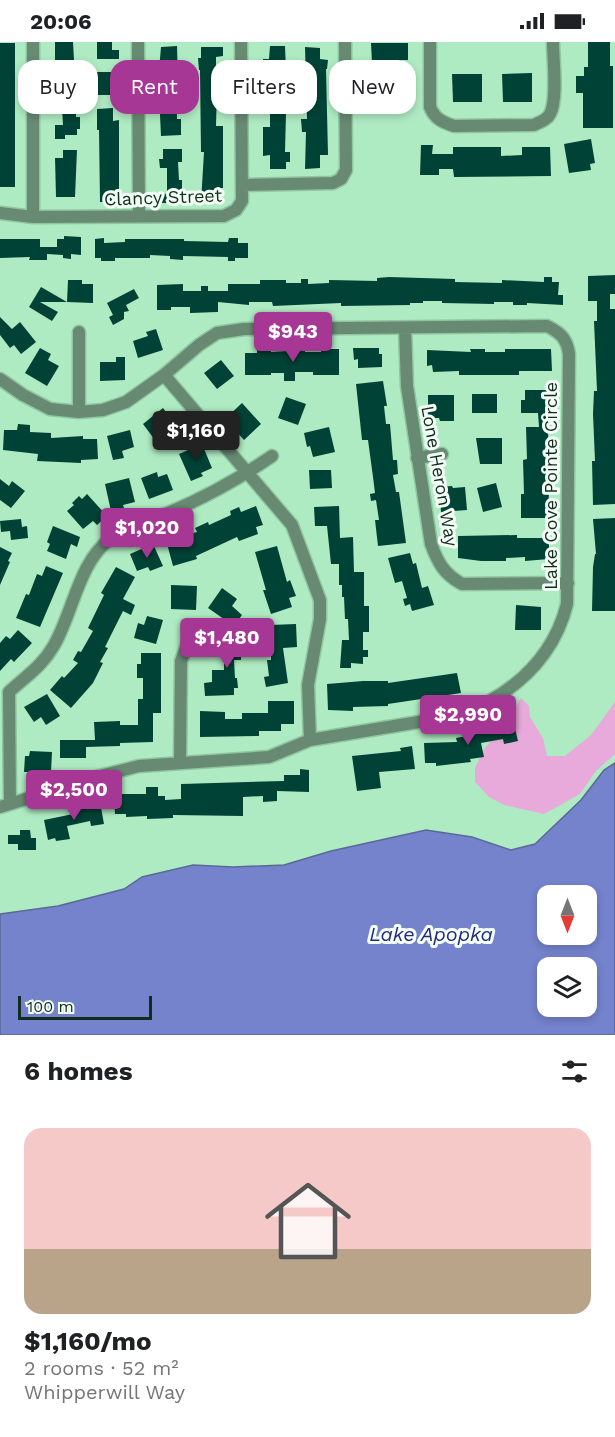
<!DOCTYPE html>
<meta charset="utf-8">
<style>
body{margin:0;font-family:"Work Sans",sans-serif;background:#f6f6f6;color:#202124;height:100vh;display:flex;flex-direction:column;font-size:22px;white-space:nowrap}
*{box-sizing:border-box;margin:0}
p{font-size:20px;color:#757577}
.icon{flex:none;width:33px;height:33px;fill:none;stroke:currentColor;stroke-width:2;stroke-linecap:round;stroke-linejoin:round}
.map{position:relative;height:993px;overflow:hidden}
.side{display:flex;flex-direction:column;background:#fff;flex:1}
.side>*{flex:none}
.guide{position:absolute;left:18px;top:18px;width:579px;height:54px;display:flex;gap:12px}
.needle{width:39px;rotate:180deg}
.buttons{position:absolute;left:537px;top:843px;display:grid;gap:12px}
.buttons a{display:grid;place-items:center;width:60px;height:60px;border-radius:12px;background:#fff;box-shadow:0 3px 9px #0003;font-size:30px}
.scale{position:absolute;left:18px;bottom:15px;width:134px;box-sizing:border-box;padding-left:6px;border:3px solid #142c1d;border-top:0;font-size:16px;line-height:21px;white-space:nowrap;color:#142c1d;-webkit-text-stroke:4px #f3fff6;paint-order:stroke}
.price{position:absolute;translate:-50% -51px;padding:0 14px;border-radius:6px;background:#a73795;color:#fff;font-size:20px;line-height:39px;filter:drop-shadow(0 2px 3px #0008)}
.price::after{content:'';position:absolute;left:50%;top:36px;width:18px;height:14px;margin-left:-9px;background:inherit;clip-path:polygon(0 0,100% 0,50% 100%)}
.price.selected{background:#222;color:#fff}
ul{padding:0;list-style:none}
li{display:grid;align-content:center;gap:12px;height:318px;padding:0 24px}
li+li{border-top:2px solid #e0e0e0}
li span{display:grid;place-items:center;height:186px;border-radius:18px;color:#555}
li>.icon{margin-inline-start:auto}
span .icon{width:108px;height:108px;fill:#fffc;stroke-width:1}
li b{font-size:26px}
h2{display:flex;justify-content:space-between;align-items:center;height:72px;padding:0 24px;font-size:26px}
.pill{padding:0 21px;border-radius:18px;background:#fff;box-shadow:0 3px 9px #0003;font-size:21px;line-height:54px}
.pill.selected{background:#a73795;color:#fff}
.status{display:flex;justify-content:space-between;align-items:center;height:42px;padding:0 30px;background:#fff;direction:ltr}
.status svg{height:16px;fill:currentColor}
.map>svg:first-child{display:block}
.green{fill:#e8aada}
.water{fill:#7583cd;stroke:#586998;stroke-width:1.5;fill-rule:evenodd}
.building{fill:#004336}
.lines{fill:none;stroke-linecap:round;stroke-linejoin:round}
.minor-casing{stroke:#90c5a1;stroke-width:15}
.minor{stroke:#688a73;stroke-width:12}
.labels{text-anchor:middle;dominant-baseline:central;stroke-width:6;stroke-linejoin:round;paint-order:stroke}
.street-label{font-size:18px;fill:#142c1d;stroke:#f3fff6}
.water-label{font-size:20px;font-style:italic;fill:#26287f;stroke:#f3fff6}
</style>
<div class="status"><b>20:06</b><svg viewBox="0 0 49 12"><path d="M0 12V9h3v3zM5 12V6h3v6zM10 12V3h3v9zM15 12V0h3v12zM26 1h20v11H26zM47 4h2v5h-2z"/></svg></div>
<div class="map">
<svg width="615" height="993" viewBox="0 0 615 993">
<rect width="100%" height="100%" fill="#afebc2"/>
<!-- green -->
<path class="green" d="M521,656L529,664L530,675L543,696L547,714H565L591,693L615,660V712L596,729L580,752L544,772L504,763L489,755L475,740V726L484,707L506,682Z"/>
<!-- water -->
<path class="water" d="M615,721V993H0V872L58,864L124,847L142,835L193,823L233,825L284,823L331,809L426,788L472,795L511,808L535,802L581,758L604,728ZM548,854H586V892H548ZM548,926H586V964H548Z"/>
<!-- building -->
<path class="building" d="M55,0H73L74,18H69V30H74V45H76V75H80V87H77V93H65V97H55V83H63L62,66H56V53H61V37H55Z
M97,0H112V8H119V17H97Z
M588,0H610V24H613V86H583V51H576V34H584V25H588Z
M0,1H15V145H0Z
M371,1H408V18H402V27H396V50H408L409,61L374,62Z
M177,4L178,39H185V52H181V62H177V77H181V93L161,94L159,52H166V28H159L161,5Z
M270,4H285L286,28H281V71H286L285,110H290V120H286V127H270V113L263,114V85H270V61H263V52H265V28H263V17H269Z
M201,5H223V14L216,15V38L223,37V47H217L216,84H223V146H216V160H201L204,110H201L200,28H199L198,16H201Z
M305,5L320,6V17L328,18L327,27H326L328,113H320V126L305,127L306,90H302L301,77H307Z
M97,30H119V41H112V53H97V46H93V36H97Z
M532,31V60H503L502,32Z
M452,32H482V60H453Z
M113,66V79L119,78V160H100L99,88H97V67Z
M591,97L595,121L590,122L591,128L569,131L564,102Z
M421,103H433L432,112H453V105H501V114L522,113V105H550L551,134L454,135L453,127H439V133H420Z
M163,107H182V120H178L179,138H182V161H159V151L167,152V126H160L159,117H163Z
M63,108H77L75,155H56L55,116H63Z
M64,194L81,195V213L71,212V217L63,216V213L47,212V218H29L30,215L0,216V197H40V205H57V197H64Z
M104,196V201L125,200V197H184V199L228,200L229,196H238V201H248V216H235V219H228V215L183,214V218L170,217V214L150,213V216H115V219H101V216H95V197Z
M615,233V252H610V267H615V462L593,463L592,419H595L593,372L594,349H597L594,279H597V259H588V234Z
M389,235L455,237V240L502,241V238L544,240V235H552V240H559L558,253H563V263L527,261V263H513V260H494V262L442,261V259H423V261H410V263L341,264V261L273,264L272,260H249V263L218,260V270L190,271V265H171V268H157V243L183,242V249H201V244H208V249H228V242H260V238H286V241H301V237H308V242L329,241V238L377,239V236Z
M68,238H82V242H93V261L67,260Z
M41,245L67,260H40L58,270L52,279L29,265Z
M134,247L139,256L126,263L129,269L124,270V277L113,283L109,275L113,273L107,261Z
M0,275L12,287L20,280L36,300L21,312L14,303L10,306L0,293Z
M156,287L163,308L138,316L133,299L148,294L146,290Z
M40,306L51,312L48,318L59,324L47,344L25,331Z
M353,306H379V312H382V325L358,326V317L354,318Z
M257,307L271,308V310L305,308V310H321V307H339V333H313V330H295V339H284V331H271V333H245V311H257Z
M470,307H485V310H505V307H551L552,329H519V333H459V329L433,330L432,323L427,324V308L471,310Z
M116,315H125V338L100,339V320H116Z
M221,318L234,334L217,347L204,331Z
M383,339L387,364H384L386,382H390L393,418H397L398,432L393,433L396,450H399L406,501L378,504L375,478H379L376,458L371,459L370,452L375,451L373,435L368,398H362L356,342Z
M525,348H547L549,430H546V452H549L547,476H521V452H524L523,418L527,417L526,385H539L538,371H521V358H525Z
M472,352H497V371H472Z
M428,353H454V379H440L439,376H428Z
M286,355L306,362L298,383L278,376Z
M242,361L261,382L244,398L225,377Z
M163,366L178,386L158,402L143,382Z
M18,382L30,383V390L51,391V396L83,394V397H97L98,417L81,418V421L37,419L38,412L3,408L4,388H17Z
M329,385L335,410L313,415L310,404L307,405L304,391Z
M130,388L134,405L122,409L124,416L113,418L107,394Z
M476,396H502V422H480Z
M202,402L212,426L201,431L203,434L191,439L179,412Z
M309,428H331L332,446L310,447Z
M157,430L158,435L167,432L173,448L149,457L141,436Z
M129,436L135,460L123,463L124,466L111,469L105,442Z
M0,437L9,444L12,439L25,449L11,466L0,458Z
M496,441L502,465L483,470L477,446Z
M452,444L453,446L465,445L467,468L441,470L439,445Z
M87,452L107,474L97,483L93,479L83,487L67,469L74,463L72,461L79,454L82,457Z
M256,464L263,483L256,485L258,492L239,499L237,495L196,514L197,517L173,524L166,498L197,490L195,486L208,480L209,483L231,473L230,469L239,465L241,470Z
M339,464L340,496L353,495L354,530H364V564H369V590H363V608H368V615H363V622L351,621V626H340L342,598H349L348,577H345L344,555H342V543H339V522H331L327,484H315L314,465Z
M615,476V569H592L593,525L595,512H596L593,477Z
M21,477L22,485L27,484L28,496L11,498L10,489L1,490L0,479Z
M53,484L80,495L77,505L71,502L66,517L47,509L50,502L47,500Z
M517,493V496H549V517L525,519V515L506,516V519H481L458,516V494Z
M153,502L163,524L150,529L148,525L137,529L130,512Z
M277,504L287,540L290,538L296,554L289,556L292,565L271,572L263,548H266L255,510Z
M0,505L12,511L8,519L10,520L0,543Z
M410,511L413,522L416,521L422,546L428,544L434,563L412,569L410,562L405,564L403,557L407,556L402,539L395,541L388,516Z
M46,524L63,531L40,585L16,576L26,552L29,553L37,532L42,534Z
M116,525L135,535L123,557L135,563L131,573L123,569L105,605L108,606L100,620L103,621L93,641L71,666L50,648L62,634L64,636L78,621L73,618L78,609L81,610L93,589L88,586L104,553L101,551Z
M171,543L197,544L196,568L171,567Z
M222,546L237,557L232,564L242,573L234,584L208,566Z
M516,563L541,565V588H515Z
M147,574L163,578L156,602L134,596L138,581L144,583Z
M296,582L297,605L283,606L288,641L266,645L264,635L269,634L267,618H271L270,583Z
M18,588L32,601L14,620L11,617L0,629V601L6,594L10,597Z
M224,594H246V605H241V618H234L235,636H237L238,646H234V653L205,654L204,641L212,640V628H224Z
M141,611H161V671H153V700L120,701V704L86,705V716H60V698H95L94,680L120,679V683H138V657H143V636H137V622H141Z
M457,631L461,651L388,662V664L353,665V669L328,668L327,642L363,639H388V641Z
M47,652L60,674L46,683L41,675L34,680L24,665Z
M268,659H294V682H281V689H259V694L200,695V669L225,670V677H242V671H268Z
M513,678L518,699L504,702L503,697L481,701L484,715L470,717L471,720L436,724V721H425L424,701L457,700L456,696L492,689L490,683Z
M412,704L415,727L379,730L381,746L357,749L352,714L401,709L400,706Z
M30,709L52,710L51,730H24L25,714H29Z
M300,727L309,728V750L277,749V759L263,760V754L243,755V774L173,773V776L147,777V774L126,775V772H115L114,752H146V745H158V754H165V758L181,757V742L284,739V733H300Z
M100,760L104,782L91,784L90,779L67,784L70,797L56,799L55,796L48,798L44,778L78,771L77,767L85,766L84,762Z
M20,788H30L31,796H36V808H18V802H8V793H20Z"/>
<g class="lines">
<defs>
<path id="minor" d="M33,0V175
M138,0L139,174
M430,0V65C435,77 442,80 454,84L534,83C540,80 547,78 550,72C558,58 553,17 553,0
M242,143L333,141L341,137L346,128L345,0
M0,171L33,175L224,174L236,168L242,159L241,0
M405,286L407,344L431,502C438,521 444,532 462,542L568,541
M79,290V370
M164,333L292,483L320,558V577L308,643L310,698
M0,337L23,353L50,367L79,370L103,368L126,360L164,333L199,303L217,291L244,287L547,284C561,291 567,297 569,312L567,562C553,618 512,652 461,673L310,698L269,715L139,724L100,734L0,765
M417,416L442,412
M180,719L181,619L190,595
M10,762L9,650C25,635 42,624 53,605C73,572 78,521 110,497C127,484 149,479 168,471C204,456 240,436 272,414"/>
</defs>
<!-- minor casing -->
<use href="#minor" class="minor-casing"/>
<!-- minor -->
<use href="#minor" class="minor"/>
</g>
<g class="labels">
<!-- street labels -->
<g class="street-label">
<text transform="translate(163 155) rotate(-2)">Clancy Street</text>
<text transform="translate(440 434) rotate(80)">Lone Heron Way</text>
<text transform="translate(550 444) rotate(-90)">Lake Cove Pointe Circle</text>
</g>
<!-- water labels -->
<g class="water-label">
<text x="431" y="892">Lake Apopka</text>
</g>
</g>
</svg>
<div class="buttons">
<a><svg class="needle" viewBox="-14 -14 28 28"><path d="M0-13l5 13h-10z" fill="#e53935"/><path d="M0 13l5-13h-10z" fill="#757577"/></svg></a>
<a><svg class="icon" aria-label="layers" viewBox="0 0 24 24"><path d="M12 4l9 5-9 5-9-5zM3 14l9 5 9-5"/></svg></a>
</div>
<div class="scale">100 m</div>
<b class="price" style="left:293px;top:321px">$943</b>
<b class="price selected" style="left:196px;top:420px">$1,160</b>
<b class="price" style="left:147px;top:517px">$1,020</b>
<b class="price" style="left:227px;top:627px">$1,480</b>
<b class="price" style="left:468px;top:704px">$2,990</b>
<b class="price" style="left:74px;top:779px">$2,500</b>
<div class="guide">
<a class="pill">Buy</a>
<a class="pill selected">Rent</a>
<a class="pill">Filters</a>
<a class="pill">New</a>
</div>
</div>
<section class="side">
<h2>6 homes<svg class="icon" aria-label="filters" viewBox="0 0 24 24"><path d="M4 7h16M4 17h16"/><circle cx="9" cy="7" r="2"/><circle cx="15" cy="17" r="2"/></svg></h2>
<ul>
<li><span style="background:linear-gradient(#f6c9c9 65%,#b9a48a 0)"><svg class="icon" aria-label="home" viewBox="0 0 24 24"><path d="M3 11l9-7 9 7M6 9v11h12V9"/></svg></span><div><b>$1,160/mo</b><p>2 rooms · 52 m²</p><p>Whipperwill Way</p></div></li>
</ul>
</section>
